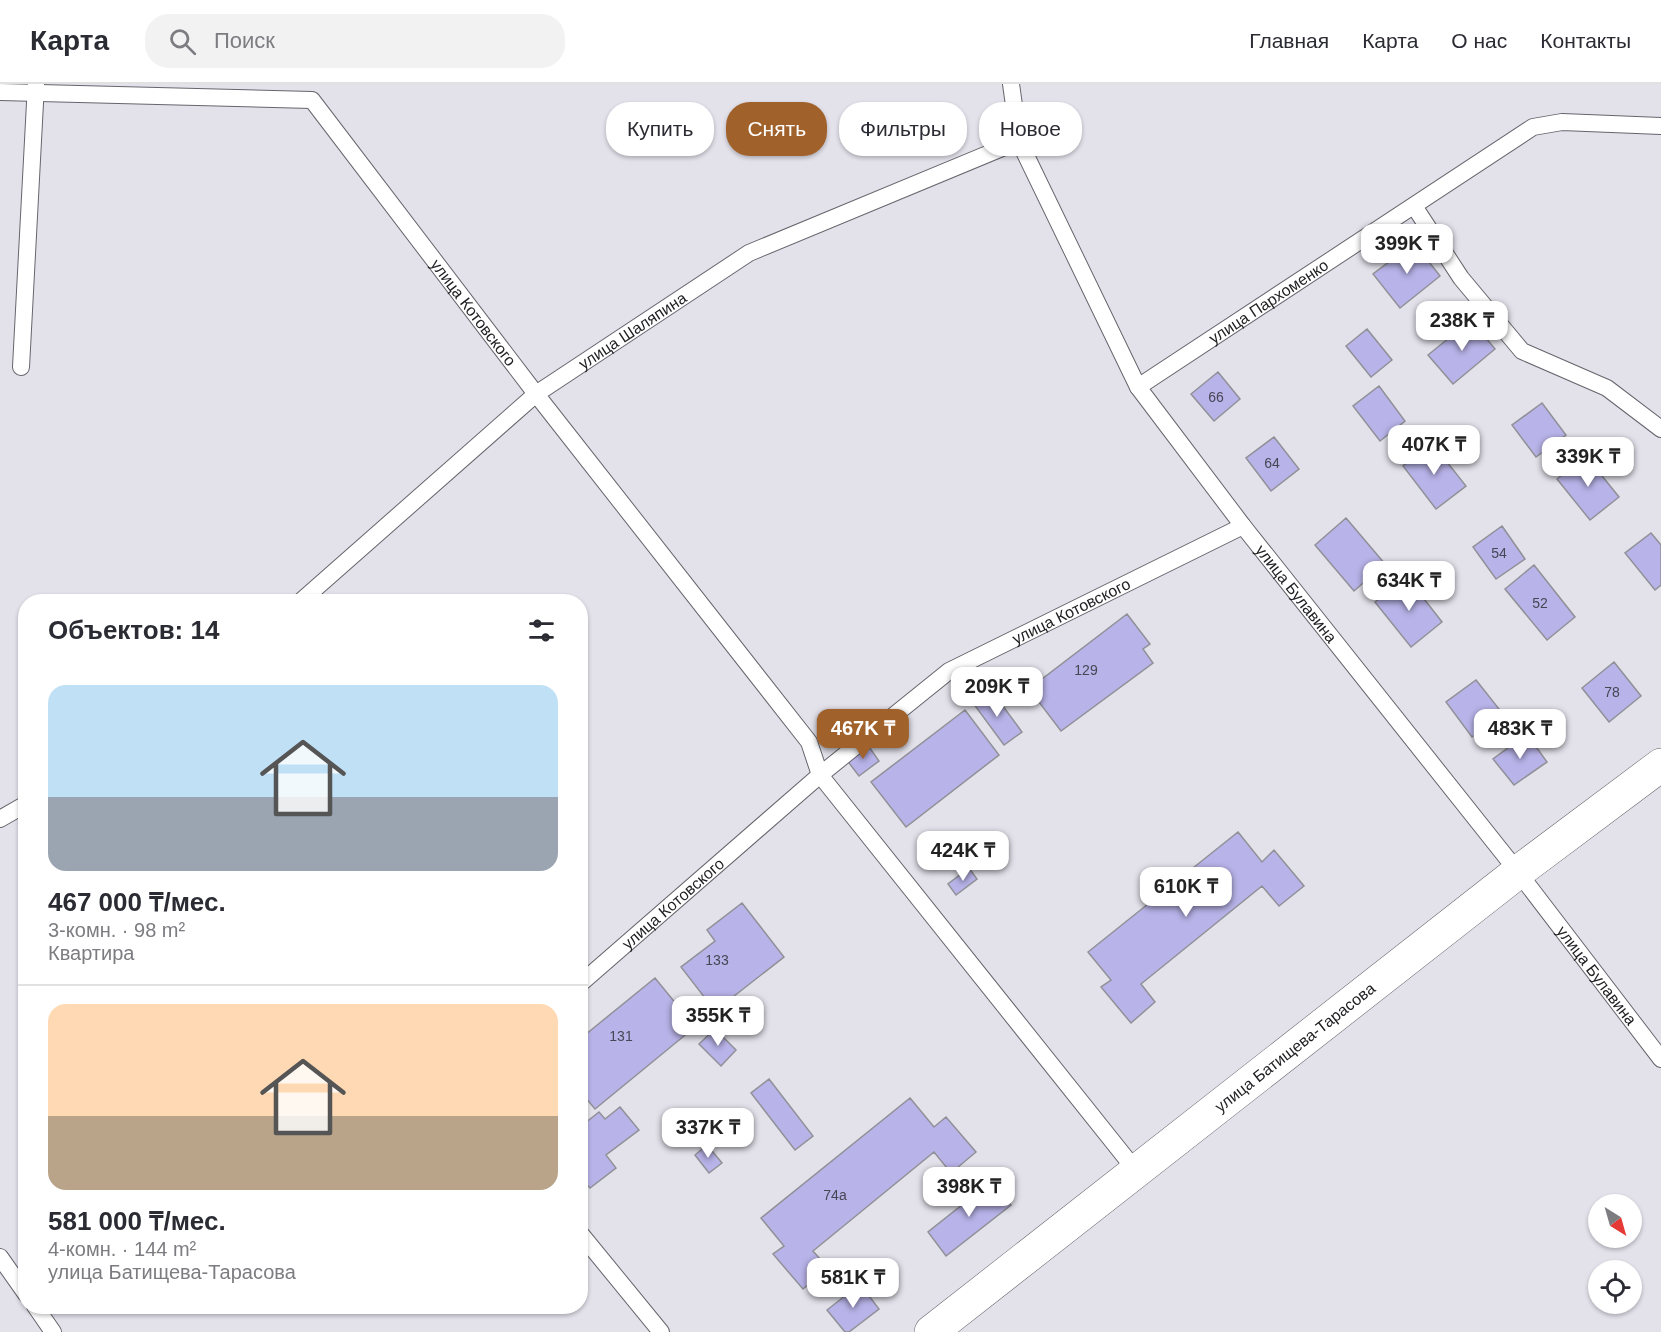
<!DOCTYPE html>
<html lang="ru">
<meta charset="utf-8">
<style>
body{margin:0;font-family:Helvetica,sans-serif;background:#f2f2f3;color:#2b2b33;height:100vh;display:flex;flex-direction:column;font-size:22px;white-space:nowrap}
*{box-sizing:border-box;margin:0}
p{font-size:20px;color:#7c7c81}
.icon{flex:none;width:33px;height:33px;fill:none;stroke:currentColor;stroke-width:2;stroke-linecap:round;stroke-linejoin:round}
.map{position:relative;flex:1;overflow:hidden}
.side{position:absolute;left:18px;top:510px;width:570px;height:720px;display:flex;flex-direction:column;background:#fff;border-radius:24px;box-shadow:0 2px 4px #0004}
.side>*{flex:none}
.hud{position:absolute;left:606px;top:18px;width:570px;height:54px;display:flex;gap:12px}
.needle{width:39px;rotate:143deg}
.tools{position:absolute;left:1588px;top:1110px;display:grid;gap:12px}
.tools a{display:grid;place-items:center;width:54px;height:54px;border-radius:50%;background:#fff;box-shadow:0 2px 4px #0004;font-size:30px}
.price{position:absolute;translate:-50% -51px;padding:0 14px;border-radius:12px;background:#fff;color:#222;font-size:20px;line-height:39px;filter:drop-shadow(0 2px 3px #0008)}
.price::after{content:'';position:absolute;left:50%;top:36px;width:18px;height:14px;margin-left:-9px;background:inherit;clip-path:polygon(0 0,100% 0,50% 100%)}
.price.active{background:#a1612a;color:#fff}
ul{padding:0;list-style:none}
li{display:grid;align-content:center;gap:12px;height:318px;padding:0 30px}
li+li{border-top:2px solid #e1e1e2}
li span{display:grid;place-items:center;height:186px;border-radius:18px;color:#555}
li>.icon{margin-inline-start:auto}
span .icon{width:108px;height:108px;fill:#fffc;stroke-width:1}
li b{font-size:26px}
h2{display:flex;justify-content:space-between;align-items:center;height:72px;padding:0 30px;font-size:26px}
.pill{padding:0 21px;border-radius:24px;background:#fff;box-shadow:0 2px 4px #0004;font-size:21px;line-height:54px}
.pill.active{background:#a1612a;color:#fff}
header{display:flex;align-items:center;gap:36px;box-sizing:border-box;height:84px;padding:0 30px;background:#fff;border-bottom:2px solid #e1e1e2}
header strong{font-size:28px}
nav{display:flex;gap:33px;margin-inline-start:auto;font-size:21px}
.search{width:420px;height:54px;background:#f2f2f3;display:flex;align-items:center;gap:15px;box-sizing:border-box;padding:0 21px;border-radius:24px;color:#7c7c81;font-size:22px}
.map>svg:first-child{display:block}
.building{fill:#b8b3e8;stroke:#909097;stroke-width:1.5}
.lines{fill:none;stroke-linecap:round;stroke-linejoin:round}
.service-casing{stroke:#66656c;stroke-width:18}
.minor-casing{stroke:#66656c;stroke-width:34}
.service{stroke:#fff;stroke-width:16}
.minor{stroke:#fff;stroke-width:33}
.labels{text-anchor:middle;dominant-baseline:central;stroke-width:6;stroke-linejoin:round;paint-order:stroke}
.number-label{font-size:14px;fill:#474655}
.street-label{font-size:16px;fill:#212124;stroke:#f0f0f8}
</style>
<header>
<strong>Карта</strong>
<div class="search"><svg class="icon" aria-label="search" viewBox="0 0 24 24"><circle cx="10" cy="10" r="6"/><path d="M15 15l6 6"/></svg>Поиск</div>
<nav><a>Главная</a><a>Карта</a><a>О нас</a><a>Контакты</a></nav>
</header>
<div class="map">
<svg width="1661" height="1248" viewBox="0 0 1661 1248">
<rect width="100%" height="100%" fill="#e3e2eb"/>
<!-- building -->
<path class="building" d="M1414,159L1440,192L1400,224L1373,190Z
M1471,236L1495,265L1453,300L1428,271Z
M1367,245L1392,276L1371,293L1346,262Z
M1218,288L1240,315L1214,337L1191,310Z
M1379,302L1405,337L1380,357L1353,322Z
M1542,319L1566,351L1536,373L1512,341Z
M1274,353L1299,385L1271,407L1246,374Z
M1432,359L1466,402L1436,425L1403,382Z
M1586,372L1619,413L1590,436L1557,395Z
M1346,434L1385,480L1354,507L1315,461Z
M1502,442L1525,475L1496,495L1473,463Z
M1651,449L1661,461V501L1655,506L1625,469Z
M1534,481L1575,533L1547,556L1505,505Z
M1407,493L1442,538L1411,563L1375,518Z
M1127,530L1150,560L1143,565L1153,579L1061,647L1029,605Z
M1614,578L1641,612L1609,638L1582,604Z
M1476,596L1503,630L1472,653L1446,618Z
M991,606L1022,648L1004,661L973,619Z
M965,626L999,671L906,743L871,698Z
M1527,650L1547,678L1514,701L1493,675Z
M867,660L879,677L859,692L846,675Z
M1238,748L1262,778L1274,766L1304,802L1279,822L1262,802L1141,900L1155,918L1131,939L1101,903L1111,896L1088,868Z
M969,784L977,795L956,811L948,800Z
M742,819L784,873L715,927L681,883L715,857L707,846Z
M655,894L695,943L595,1025L580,1007V955Z
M715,945L736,966L721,982L699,960Z
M769,995L813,1052L795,1066L751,1009Z
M910,1014L934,1043L946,1033L976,1068L951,1089L934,1068L813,1167L828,1184L803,1205L773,1170L784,1162L761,1134Z
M620,1023L639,1046L606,1071L616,1084L590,1104L580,1093V1043L599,1028L605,1035Z
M707,1061L722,1079L709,1089L695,1071Z
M992,1097L1011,1121L946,1172L928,1148Z
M860,1200L879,1225L849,1248H845L827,1226Z"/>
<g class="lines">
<defs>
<g id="service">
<path id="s1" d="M1011,0L1019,57L1138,303L1243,442L1518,788L1661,975"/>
<path id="s2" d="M0,8L312,16L536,310L809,658L820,691L1137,1088"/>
<path d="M1414,122L1461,194L1522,267L1607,304L1661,345"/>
<path d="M21,283L36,0"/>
<path id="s3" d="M1138,303L1533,43L1562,38L1661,42"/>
<path id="s4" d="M300,518L536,310L749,169L1019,57"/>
<path d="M0,735L26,720"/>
<path id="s5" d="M580,900L820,691L949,587L1243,442"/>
<path d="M580,1149L661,1248"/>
<path d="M0,1173L26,1210"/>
<path d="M35,1222L53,1248"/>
</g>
<g id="minor">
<path id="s6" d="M931,1248L1518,788L1661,681"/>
</g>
</defs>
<!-- service casing -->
<use href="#service" class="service-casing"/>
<!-- minor casing -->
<use href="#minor" class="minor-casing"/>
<!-- service -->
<use href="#service" class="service"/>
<!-- minor -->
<use href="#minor" class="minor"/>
</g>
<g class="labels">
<!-- number labels -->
<g class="number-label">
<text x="1216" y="313">66</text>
<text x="1272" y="379">64</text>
<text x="1499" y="469">54</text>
<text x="1540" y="519">52</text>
<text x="1086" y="586">129</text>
<text x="1612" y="608">78</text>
<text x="717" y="876">133</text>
<text x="621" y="952">131</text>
<text x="835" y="1111">74а</text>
</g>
<!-- street labels -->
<g class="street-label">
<text stroke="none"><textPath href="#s3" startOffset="156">улица Пархоменко</textPath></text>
<text stroke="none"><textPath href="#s2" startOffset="579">улица Котовского</textPath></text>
<text stroke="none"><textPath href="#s4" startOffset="430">улица Шаляпина</textPath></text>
<text stroke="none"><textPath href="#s1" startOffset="591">улица Булавина</textPath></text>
<text stroke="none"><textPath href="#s5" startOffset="620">улица Котовского</textPath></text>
<text stroke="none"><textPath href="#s5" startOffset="123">улица Котовского</textPath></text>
<text stroke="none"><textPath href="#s1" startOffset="1077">улица Булавина</textPath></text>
<text stroke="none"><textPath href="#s6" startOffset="462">улица Батищева-Тарасова</textPath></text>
</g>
</g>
</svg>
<div class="tools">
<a><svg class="needle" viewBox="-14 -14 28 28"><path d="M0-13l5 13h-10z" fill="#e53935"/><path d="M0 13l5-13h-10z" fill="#7c7c81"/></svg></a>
<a><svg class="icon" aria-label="locate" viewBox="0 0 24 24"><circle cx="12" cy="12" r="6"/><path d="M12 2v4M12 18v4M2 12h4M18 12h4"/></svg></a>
</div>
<b class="price" style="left:1407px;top:191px">399K ₸</b>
<b class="price" style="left:1462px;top:268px">238K ₸</b>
<b class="price" style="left:1434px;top:392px">407K ₸</b>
<b class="price" style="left:1588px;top:404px">339K ₸</b>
<b class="price" style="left:1409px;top:528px">634K ₸</b>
<b class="price" style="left:997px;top:634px">209K ₸</b>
<b class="price active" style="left:863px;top:676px">467K ₸</b>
<b class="price" style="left:1520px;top:676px">483K ₸</b>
<b class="price" style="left:963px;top:798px">424K ₸</b>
<b class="price" style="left:1186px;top:834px">610K ₸</b>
<b class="price" style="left:718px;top:963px">355K ₸</b>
<b class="price" style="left:708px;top:1075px">337K ₸</b>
<b class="price" style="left:969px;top:1134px">398K ₸</b>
<b class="price" style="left:853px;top:1225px">581K ₸</b>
<div class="hud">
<a class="pill">Купить</a>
<a class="pill active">Снять</a>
<a class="pill">Фильтры</a>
<a class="pill">Новое</a>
</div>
<section class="side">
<h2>Объектов: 14<svg class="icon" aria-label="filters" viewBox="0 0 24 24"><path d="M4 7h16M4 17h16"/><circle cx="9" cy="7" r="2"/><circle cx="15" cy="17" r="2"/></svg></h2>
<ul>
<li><span style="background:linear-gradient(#bfe0f5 60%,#9aa5b1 0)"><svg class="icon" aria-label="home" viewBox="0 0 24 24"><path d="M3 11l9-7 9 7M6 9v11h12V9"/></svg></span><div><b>467 000 ₸/мес.</b><p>3-комн. · 98 m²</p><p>Квартира</p></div></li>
<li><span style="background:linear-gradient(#ffd9b3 60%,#b9a48a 0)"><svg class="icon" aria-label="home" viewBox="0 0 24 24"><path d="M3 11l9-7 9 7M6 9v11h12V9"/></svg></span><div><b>581 000 ₸/мес.</b><p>4-комн. · 144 m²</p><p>улица Батищева-Тарасова</p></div></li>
</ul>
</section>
</div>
